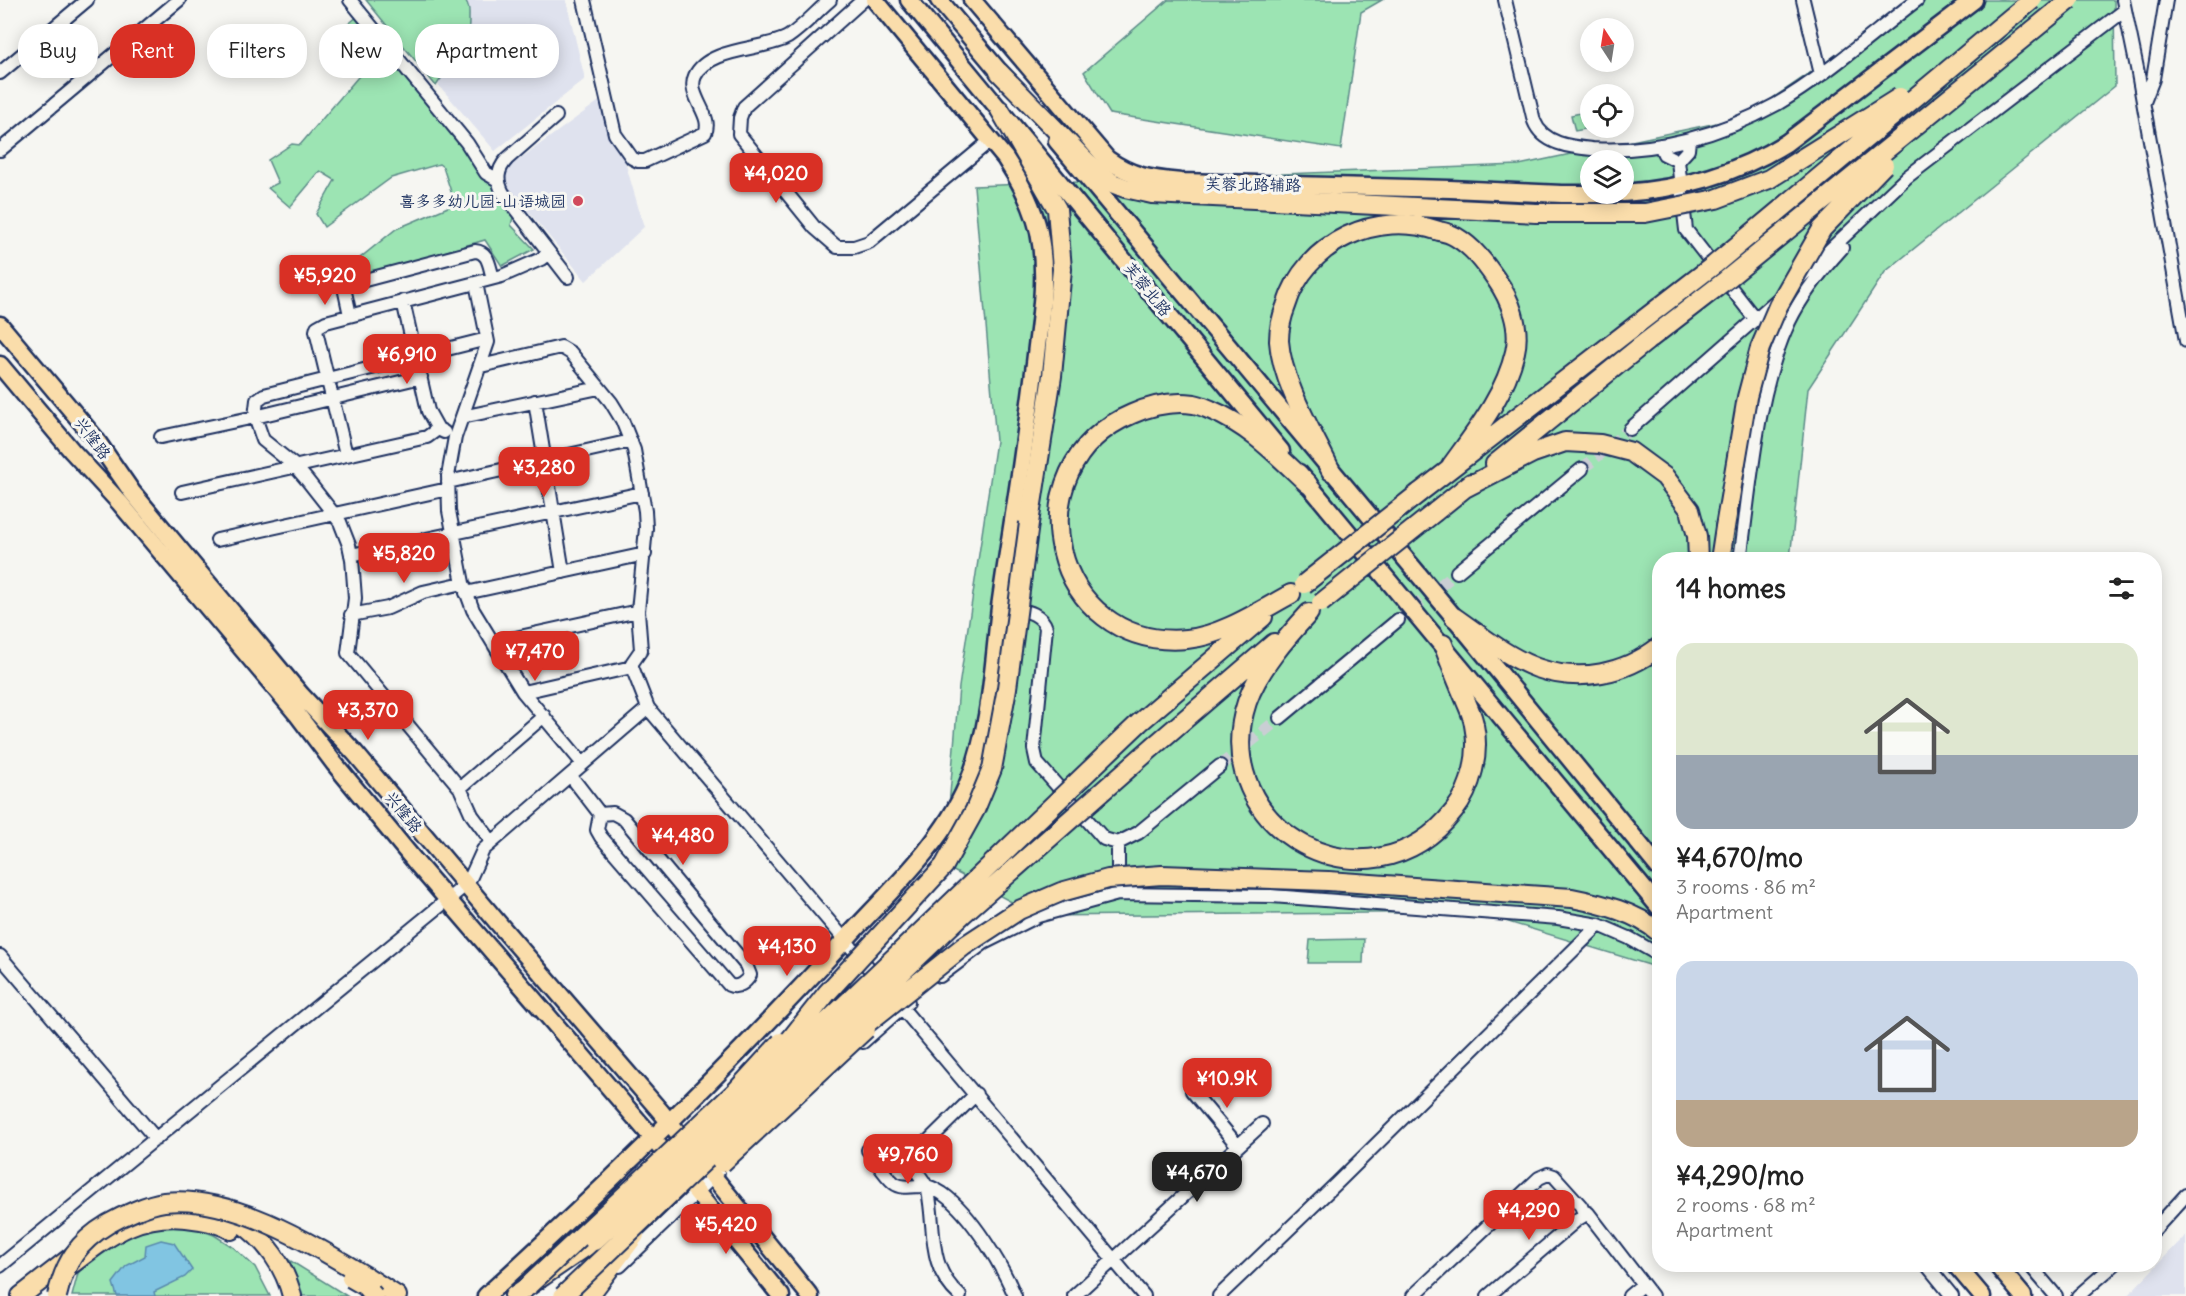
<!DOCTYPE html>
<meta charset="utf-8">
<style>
body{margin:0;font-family:Delius,"LXGW WenKai TC",sans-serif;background:#f2f2f2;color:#222;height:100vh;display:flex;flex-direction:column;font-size:22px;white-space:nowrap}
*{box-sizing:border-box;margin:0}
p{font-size:20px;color:#767676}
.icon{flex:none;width:33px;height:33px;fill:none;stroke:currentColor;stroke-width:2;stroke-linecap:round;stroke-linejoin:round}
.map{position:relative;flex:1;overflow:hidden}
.sheet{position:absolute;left:1652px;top:552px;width:510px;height:720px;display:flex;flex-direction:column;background:#fff;border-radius:24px;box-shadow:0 3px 15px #0003}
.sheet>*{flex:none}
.banner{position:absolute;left:18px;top:24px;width:570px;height:54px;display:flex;gap:12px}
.needle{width:39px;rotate:348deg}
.fabs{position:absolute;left:1580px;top:18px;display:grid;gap:12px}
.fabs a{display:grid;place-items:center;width:54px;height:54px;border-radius:50%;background:#fff;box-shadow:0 3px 15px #0003;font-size:30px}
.price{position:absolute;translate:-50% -51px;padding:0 14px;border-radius:12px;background:#d93025;color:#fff;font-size:20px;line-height:39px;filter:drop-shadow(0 2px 3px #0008)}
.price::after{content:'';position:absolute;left:50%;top:36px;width:18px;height:14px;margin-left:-9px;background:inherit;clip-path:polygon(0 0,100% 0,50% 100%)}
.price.active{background:#222;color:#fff}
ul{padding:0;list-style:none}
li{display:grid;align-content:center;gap:12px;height:318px;padding:0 24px}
li span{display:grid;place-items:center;height:186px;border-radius:18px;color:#555}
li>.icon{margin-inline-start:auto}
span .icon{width:108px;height:108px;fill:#fffc;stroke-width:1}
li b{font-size:26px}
h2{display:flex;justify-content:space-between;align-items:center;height:72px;padding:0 24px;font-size:26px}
.pill{padding:0 21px;border-radius:24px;background:#fff;box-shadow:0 3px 15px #0003;font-size:21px;line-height:54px}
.pill.active{background:#d93025;color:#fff}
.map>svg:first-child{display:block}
.built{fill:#dfe2ee}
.green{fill:#9ce4b3;stroke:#5c8a88;stroke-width:1.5;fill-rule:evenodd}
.water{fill:#81c5e2;stroke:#5889ad;stroke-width:1.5}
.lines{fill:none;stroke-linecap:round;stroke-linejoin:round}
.minor-tunnel{stroke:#caced4;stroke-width:12;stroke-dasharray:12 6;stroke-linecap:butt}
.minor-casing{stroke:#1b2f5e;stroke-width:16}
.major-casing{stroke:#1b2f5e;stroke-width:21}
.highway-casing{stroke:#1b2f5e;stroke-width:22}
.minor{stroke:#f6f6f2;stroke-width:12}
.major{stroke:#faddab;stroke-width:16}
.highway{stroke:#faddab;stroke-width:18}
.highway-bridge-casing{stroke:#1b2f5e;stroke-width:22;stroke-linecap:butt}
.highway-bridge{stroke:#faddab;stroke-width:18}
.poi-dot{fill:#d1495b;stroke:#f6f6f2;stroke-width:2}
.labels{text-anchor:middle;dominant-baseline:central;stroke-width:6;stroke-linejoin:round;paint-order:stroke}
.street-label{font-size:16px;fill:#1b2f5e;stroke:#f6f6f2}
.poi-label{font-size:16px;fill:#1b2f5e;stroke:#f6f6f2;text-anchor:end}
</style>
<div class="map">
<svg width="2186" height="1296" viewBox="0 0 2186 1296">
<rect width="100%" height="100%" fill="#f6f6f2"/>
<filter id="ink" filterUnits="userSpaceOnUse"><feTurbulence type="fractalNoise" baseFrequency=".0167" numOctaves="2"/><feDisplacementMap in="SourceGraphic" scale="12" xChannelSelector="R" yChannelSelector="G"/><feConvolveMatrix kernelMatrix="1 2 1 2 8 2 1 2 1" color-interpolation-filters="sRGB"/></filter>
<g filter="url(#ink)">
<!-- built -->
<path class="built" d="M366,0H566L585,79L495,151Z
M606,96L644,227L586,281L498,175Z
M2186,1235V1296H2127Z"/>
<!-- green -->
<path class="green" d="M366,0H465C470,6 469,12 469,19C470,46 457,51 437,64L444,74L436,86Z
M1168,0H1382L1361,12L1341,149L1110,114L1084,72Z
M1917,0H2114L2115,86L1885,272L1808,389L1790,559L1659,560V968L1476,912L1038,916L944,866L959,687L996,441L974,186L1519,165L1745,117ZM1590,160H1623V194H1590Z
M358,16L491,178L514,214L511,225L534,249L502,266L485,240L345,281L340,274L396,229L455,204L443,167L439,164L391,178L324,227L316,214L335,180L320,171L290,207L268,188L278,183L268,160L292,144L300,145L370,63L340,31Z
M1590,111L1591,128L1575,131L1571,115Z
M1364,939L1363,963H1308L1310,940Z
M156,1225L189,1226L214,1235L233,1247L255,1267L270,1296H72L78,1273L112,1238Z
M281,1255L347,1296H298Z"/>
<!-- water -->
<path class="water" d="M161,1240L174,1243L192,1270L185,1277L154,1292L155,1296H117L113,1283L126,1266L145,1256L146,1245Z"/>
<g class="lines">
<!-- minor-tunnel -->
<path class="minor-tunnel" d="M1582,469L1630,429
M1398,620L1457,572
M1220,766L1280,718"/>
<defs>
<path id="minor" d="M350,0L467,143L486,173L498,180
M584,0L615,134L632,158L638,161H645L705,133C714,116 686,95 695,76C708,47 766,50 788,37C803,27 816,12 830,0
M863,0L744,107L740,118L739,134L815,228L837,247H854L869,242L991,140
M1505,0L1534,121C1543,144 1570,147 1592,149C1656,153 1721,135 1777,104C1825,76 1872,34 1917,0
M1803,0L1821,74
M2123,0L2137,68L2186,341
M0,73L87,0
M2144,102L2153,79L2166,0
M556,116L507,159C497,170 496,180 503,193L568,277
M1660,145L1664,154L1678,161
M0,150L179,0
M1678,161L1686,230L1756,320
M1678,161L1688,150L1689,140
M1798,280L1907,177L2125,10
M476,283L488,342L455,437L448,476L449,511L463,583L473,610L523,692L583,764
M403,301L428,411L438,429L444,432
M350,315L345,292L346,285L475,251C489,252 489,266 493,278
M487,339L264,395L257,400L255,417L263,440L295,466L307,480L340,522L349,545L352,559L355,598L348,653L460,788L472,815L492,842
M481,366L561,347L571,353L611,402L622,420L634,450L645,511L646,528L638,611L641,650L632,663V667L648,708L879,980
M535,401L563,572
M462,417L599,388
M1630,429L1778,299
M161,437L255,417L421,377
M346,455L316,331L317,327L326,322L502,276L541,259L549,253
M448,482L631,441
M182,492L427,437L438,429
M217,540L448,489
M351,555L642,493
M1740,560C1751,484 1756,392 1789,322C1802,295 1822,270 1842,248
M1457,572L1582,469
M466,593L645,554
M1010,608C1025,611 1041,612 1046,628L1034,749L1037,763L1104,839L1118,843L1138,833L1220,766
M351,615L388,608L423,592L463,583
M493,643L638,611
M523,692L632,667
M1280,718L1398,620
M570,775L600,814
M460,788L544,716
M613,813L624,819L746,965L750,975C746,982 738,989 729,985L601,837L597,830L600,814Z
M1118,884V843
M0,956L156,1139
M940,976L984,943L1038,916L1118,894L1272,896L1558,918L1599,925L1629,938L1659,955
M892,996L1144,1296
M863,1042L908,1002
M1192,1091L1238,1146
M868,1150C876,1160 884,1175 894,1183C903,1190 916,1185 926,1186C932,1187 938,1191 943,1194C971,1214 1002,1265 1015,1296
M2154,1230L2186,1195
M1926,1264L1952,1296
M2029,1264L2056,1296
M0,1266L468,883L483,850L648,708
M620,1266L718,1172
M960,1296C926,1266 936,1228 928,1191C925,1178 912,1171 911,1158L976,1094
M1074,1296L1262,1124
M1219,1296L1337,1183L1599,925
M1413,1296L1539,1178L1548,1174L1554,1176L1581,1206L1583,1211L1588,1213L1652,1296
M1488,1296L1578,1219L1588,1213
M1629,1296L1642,1285
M2078,1296L2115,1264"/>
<path id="major" d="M909,0L1281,451
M939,0L1008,82
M972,0L1107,159C1132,177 1151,179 1181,182L1450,189L1562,194H1613
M1057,141L1454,617L1659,868
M1623,193C1682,189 1736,174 1786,143L1974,0
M0,325L94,437L132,492L301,695L355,753L498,923L661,1112L810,1296
M0,365L72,451L120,503L297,714L334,763L418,865L645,1129L781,1296
M1299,473L1659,907
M1955,1264L1982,1296
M1996,1264L2023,1296
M486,1296C611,1182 732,1063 846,939C888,893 942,844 967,786C991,729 993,668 1000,607C1007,556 1016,505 1023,453C1028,418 1033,382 1037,346C1042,308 1047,271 1039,232C1033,206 1020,181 1005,158L875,0"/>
<path id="highway" d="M999,72L1089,164L1112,183L1125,188L1152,194L1536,213
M1000,110L1057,209L1062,269L1052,376L1029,523
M1495,464L1647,341
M1331,471C1313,433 1282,383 1279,341C1279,330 1282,316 1286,306C1305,242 1377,209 1439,231C1444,232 1451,234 1456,237C1473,247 1485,263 1496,279C1510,299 1521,327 1515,352C1505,395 1477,430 1451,466
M1463,489L1533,453L1565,442L1600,444L1631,452L1665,477L1690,510L1697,536L1698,560
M1419,493L1635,326
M1435,512L1471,483
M1720,560L1725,527
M1291,594C1261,610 1222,636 1187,639C1052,652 1008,466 1132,414C1150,406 1173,401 1194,404C1200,405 1206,408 1211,410C1250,426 1278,456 1308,484
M1309,613C1287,637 1258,670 1247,702C1205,829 1370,919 1454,811C1472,788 1480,753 1474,725C1473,716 1468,707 1465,699C1457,681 1450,663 1443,644
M1454,617C1480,635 1507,657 1537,668C1580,683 1624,674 1659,647
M1139,723L1263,617
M1155,745L1274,643
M1328,881L1572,898C1602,904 1635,912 1659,932
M219,1214C226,1217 235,1219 241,1223C266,1240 285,1267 292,1296
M68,1267C111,1234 142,1208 200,1220C211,1222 221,1224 231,1230
M372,1280L397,1296
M21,1296L74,1255
M514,1296L594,1241
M589,1296L635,1235"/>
</defs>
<!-- minor casing -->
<use href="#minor" class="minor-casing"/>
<!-- major casing -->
<use href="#major" class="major-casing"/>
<!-- highway casing -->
<use href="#highway" class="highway-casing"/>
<!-- minor -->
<use href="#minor" class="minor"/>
<!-- major -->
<use href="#major" class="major"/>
<!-- highway -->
<use href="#highway" class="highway"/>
<defs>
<path id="highway-bridge" d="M1536,213H1645L1716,199L1769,179L1900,97
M1635,326L1714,265L2032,0
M1647,341L1726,280L2070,0
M1725,527L1747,397L1760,348L1778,306L1822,229L1884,165
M1304,584L1419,493
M1321,603L1435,512
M855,1033L964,946L1019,910L1061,892L1108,879L1162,875L1328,881
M777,1056L827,993L944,866L975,810L992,769L1007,688L1029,523
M722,1163L866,1029
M594,1241C779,1071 958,895 1139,723
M351,1278L365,1286L374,1296
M529,1285L735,1092L781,1042
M57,1296C65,1262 78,1242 108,1224C122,1216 148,1204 164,1202C233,1194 315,1246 372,1280
M563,1296L963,914L1155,745"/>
</defs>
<!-- highway-bridge casing -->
<use href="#highway-bridge" class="highway-bridge-casing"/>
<!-- highway-bridge -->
<use href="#highway-bridge" class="highway-bridge"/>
</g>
</g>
<!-- markers -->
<circle class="poi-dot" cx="578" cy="201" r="6"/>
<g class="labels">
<!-- street labels -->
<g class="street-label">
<text transform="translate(1253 184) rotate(1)">芙蓉北路辅路</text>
<text transform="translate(1148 289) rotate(51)">芙蓉北路</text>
<text transform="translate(93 438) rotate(53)">兴隆路</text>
<text transform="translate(404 812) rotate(51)">兴隆路</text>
</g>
<!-- poi labels -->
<g class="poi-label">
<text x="566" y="201">喜多多幼儿园-山语城园</text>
</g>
</g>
</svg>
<div class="fabs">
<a><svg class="needle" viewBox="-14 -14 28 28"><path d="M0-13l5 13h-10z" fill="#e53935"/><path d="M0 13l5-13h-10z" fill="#767676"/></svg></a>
<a><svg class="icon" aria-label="locate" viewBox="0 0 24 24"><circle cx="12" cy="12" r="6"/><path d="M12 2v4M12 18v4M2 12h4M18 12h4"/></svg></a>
<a><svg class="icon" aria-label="layers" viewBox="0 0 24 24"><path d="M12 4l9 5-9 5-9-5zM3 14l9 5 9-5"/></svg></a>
</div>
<b class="price" style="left:776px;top:204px">¥4,020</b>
<b class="price" style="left:325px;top:306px">¥5,920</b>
<b class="price" style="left:407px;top:385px">¥6,910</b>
<b class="price" style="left:544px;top:498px">¥3,280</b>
<b class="price" style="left:404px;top:584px">¥5,820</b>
<b class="price" style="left:535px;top:682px">¥7,470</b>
<b class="price" style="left:368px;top:741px">¥3,370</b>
<b class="price" style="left:683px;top:866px">¥4,480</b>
<b class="price" style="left:787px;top:977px">¥4,130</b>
<b class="price" style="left:1227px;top:1109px">¥10.9K</b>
<b class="price" style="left:908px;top:1185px">¥9,760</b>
<b class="price active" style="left:1197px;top:1203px">¥4,670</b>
<b class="price" style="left:1529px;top:1241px">¥4,290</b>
<b class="price" style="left:726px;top:1255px">¥5,420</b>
<div class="banner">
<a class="pill">Buy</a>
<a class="pill active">Rent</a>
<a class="pill">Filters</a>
<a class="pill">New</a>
<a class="pill">Apartment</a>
</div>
<section class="sheet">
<h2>14 homes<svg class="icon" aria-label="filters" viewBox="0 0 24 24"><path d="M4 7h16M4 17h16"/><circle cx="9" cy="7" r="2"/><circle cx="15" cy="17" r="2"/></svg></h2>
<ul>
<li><span style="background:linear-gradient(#dfe7d0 60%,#9aa5b1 0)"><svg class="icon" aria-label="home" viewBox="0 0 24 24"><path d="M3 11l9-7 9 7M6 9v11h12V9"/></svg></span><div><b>¥4,670/mo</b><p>3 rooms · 86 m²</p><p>Apartment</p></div></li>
<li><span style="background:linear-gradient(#c9d6e8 75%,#b9a48a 0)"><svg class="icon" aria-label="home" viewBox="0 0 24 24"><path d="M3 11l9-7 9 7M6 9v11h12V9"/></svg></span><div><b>¥4,290/mo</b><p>2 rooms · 68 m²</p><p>Apartment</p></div></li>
</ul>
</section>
</div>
